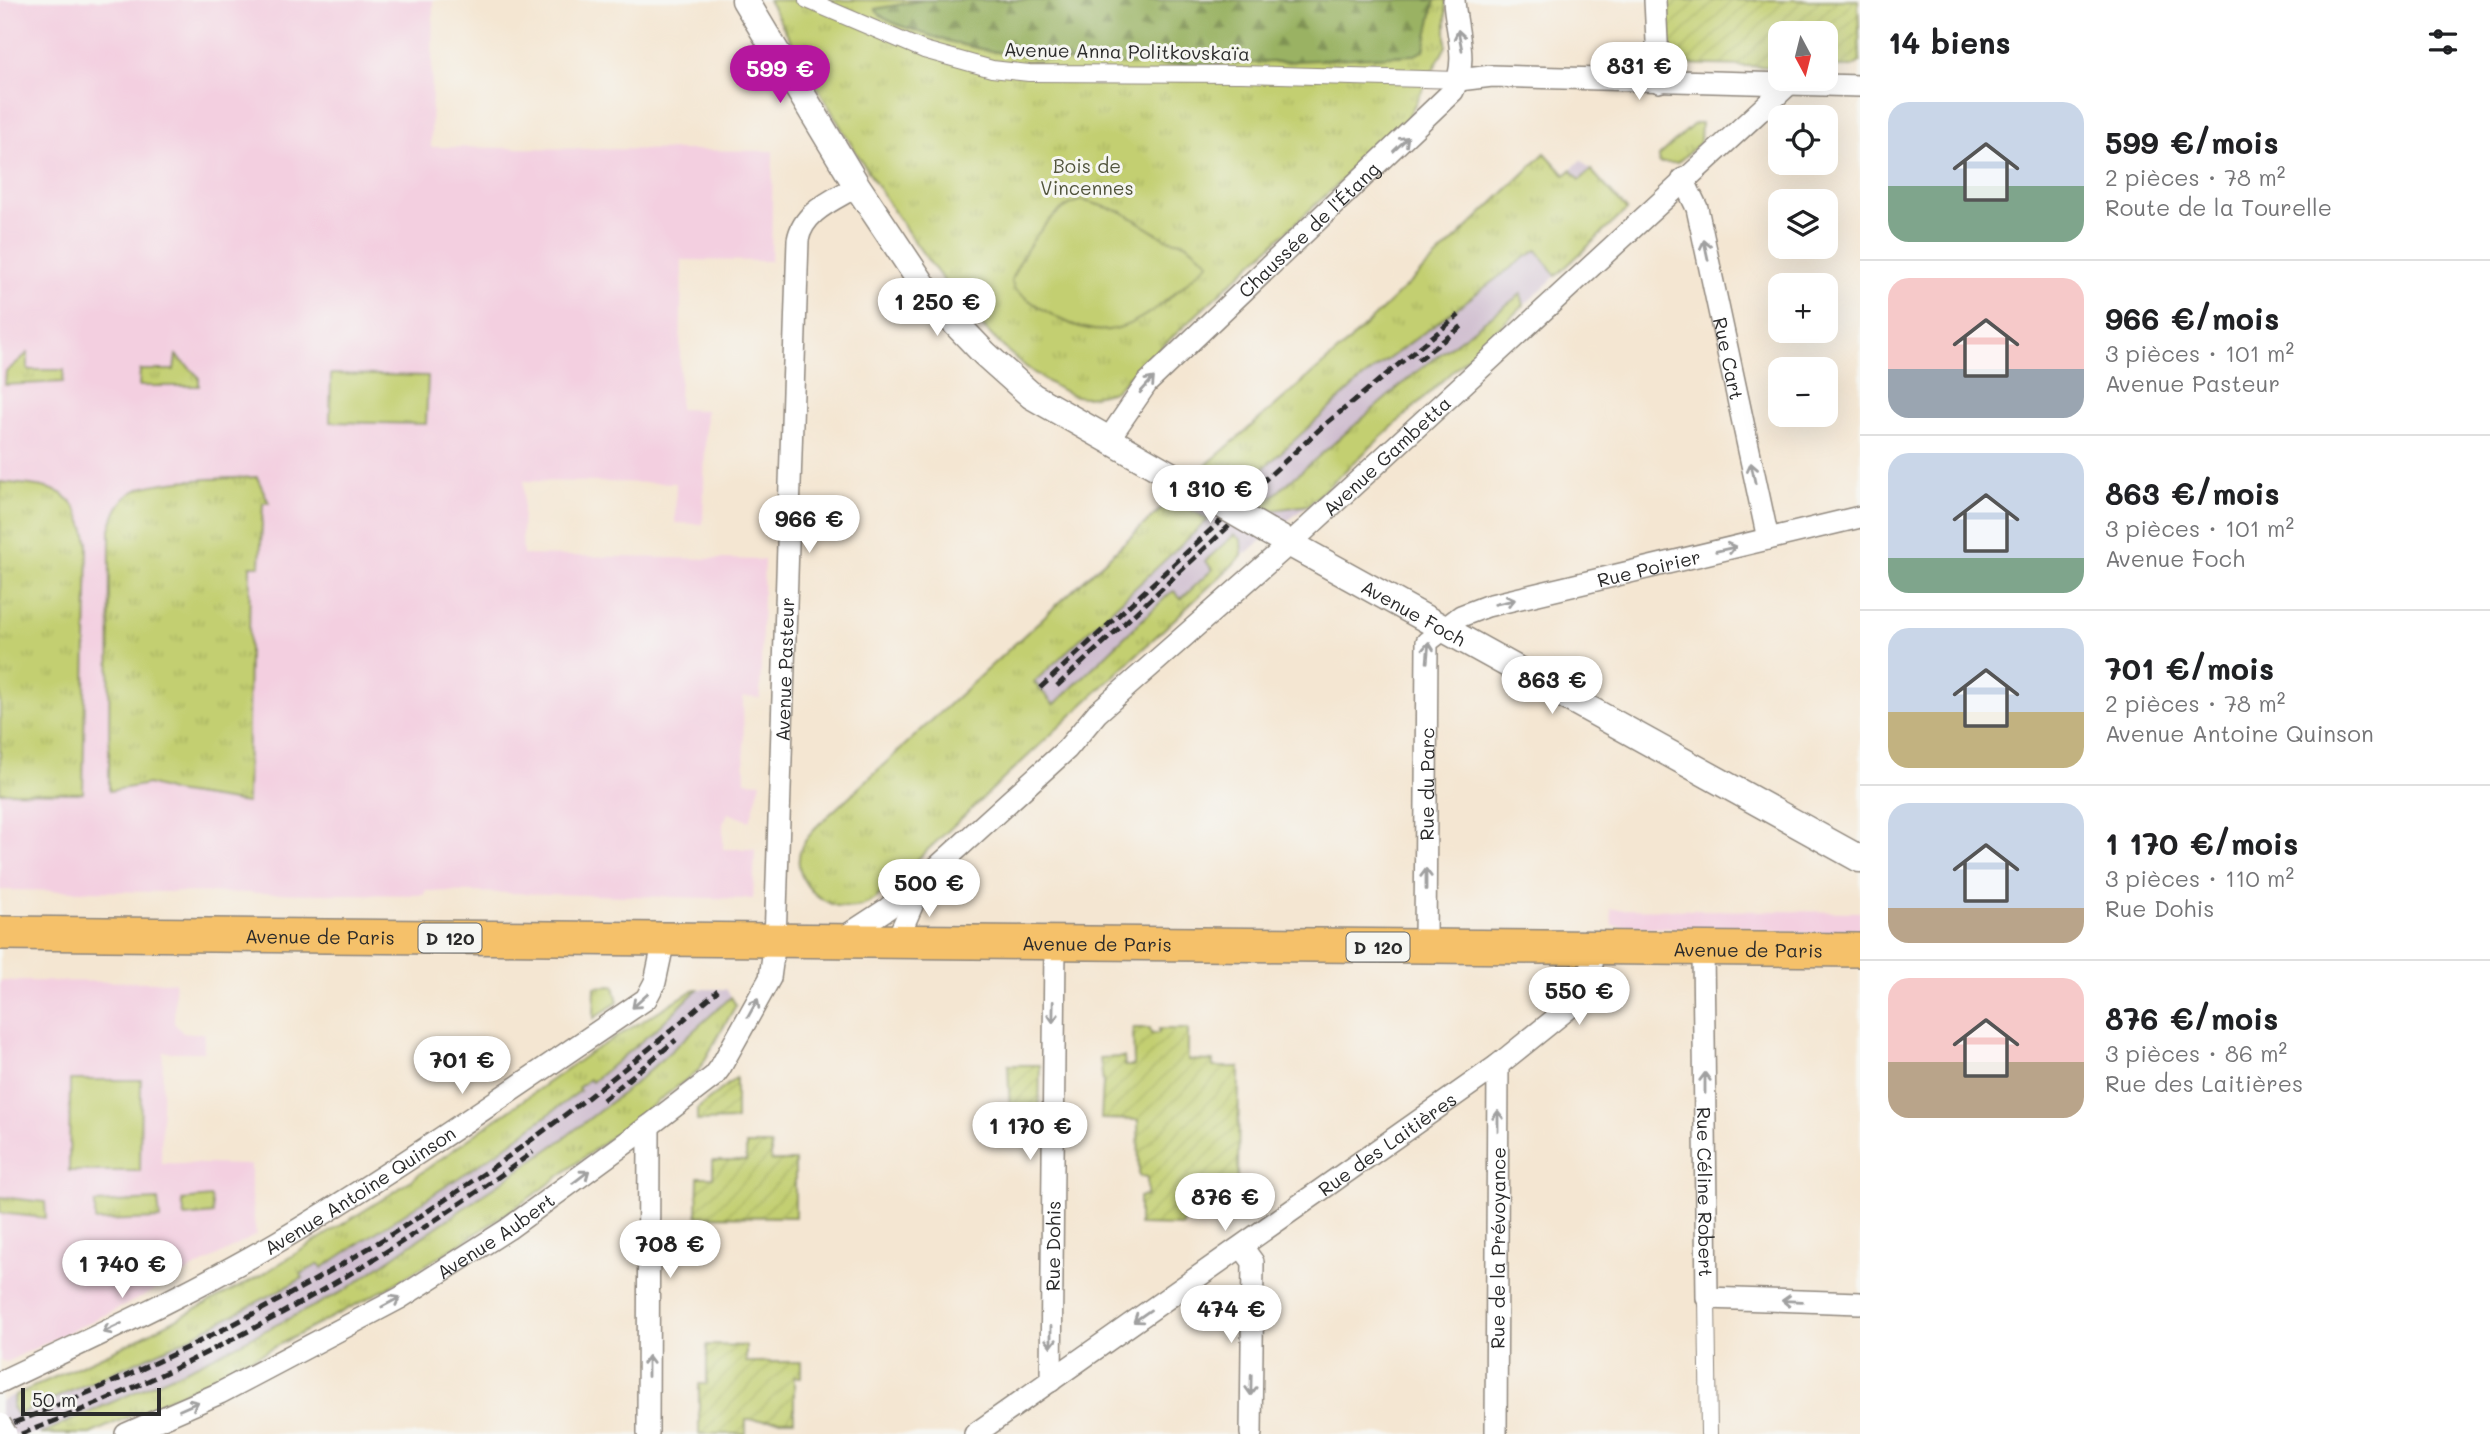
<!DOCTYPE html>
<html lang="fr">
<meta charset="utf-8">
<style>
body{margin:0;font-family:Mali,sans-serif;background:#f2f2f2;color:#202124;height:100vh;display:flex;flex-direction:column;font-size:26px;white-space:nowrap}
*{box-sizing:border-box;margin:0}
p{font-size:23px;color:#757577}
.icon{flex:none;width:38px;height:38px;fill:none;stroke:currentColor;stroke-width:2;stroke-linecap:round;stroke-linejoin:round}
.map{position:relative;flex:1;overflow:hidden}
.panel{display:flex;flex-direction:column;background:#fff;width:630px}
.panel>*{flex:none}
.needle{width:46px;rotate:173deg}
.tools{position:absolute;left:1768px;top:21px;display:grid;gap:14px}
.tools a{display:grid;place-items:center;width:70px;height:70px;border-radius:14px;background:#fff;box-shadow:0 7px 28px #0002;font-size:35px}
.scale{position:absolute;left:21px;bottom:18px;width:140px;box-sizing:border-box;padding-left:7px;border:4px solid #2b2b2b;border-top:0;font-size:19px;line-height:24px;white-space:nowrap;color:#2b2b2b;-webkit-text-stroke:5px #f6f6f2;paint-order:stroke}
.price{position:absolute;translate:-50% -60px;padding:0 16px;border-radius:24px;background:#fff;color:#222;font-size:23px;line-height:46px;filter:drop-shadow(0 2px 4px #0008)}
.price::after{content:'';position:absolute;left:50%;top:42px;width:21px;height:16px;margin-left:-10px;background:inherit;clip-path:polygon(0 0,100% 0,50% 100%)}
.price.selected{background:#b5179e;color:#fff}
ul{padding:0;list-style:none}
li{display:flex;align-items:center;gap:21px;height:175px;padding:0 28px}
li+li{border-top:2px solid #e0e0e0}
li span{display:grid;place-items:center;flex:none;width:196px;height:140px;border-radius:21px;color:#555}
li>.icon{margin-inline-start:auto}
span .icon{width:84px;height:84px;fill:#fffc;stroke-width:1}
li b{font-size:30px}
h2{display:flex;justify-content:space-between;align-items:center;height:84px;padding:0 28px;font-size:30px}
main{display:flex;flex:1;min-height:0}
.map>svg:first-child{display:block}
.built{fill:#f3cfe0}
.industrial{fill:#cfbdcf}
.grass{fill:url(#grass-tufts);stroke:#777d4e;stroke-width:2}
.forest{fill:url(#forest-firs);stroke:#626e47;stroke-width:2}
.garden{fill:url(#garden-furrows);stroke:#777d4e;stroke-width:2}
.pitch{fill:#c3cf71;stroke:#777d4e;stroke-width:2}
.lines{fill:none;stroke-linecap:round;stroke-linejoin:round}
.pedestrian-casing{stroke:#90887e;stroke-width:18}
.minor-casing{stroke:#90887e;stroke-width:24}
.tertiary-casing{stroke:#90887e;stroke-width:29}
.primary-casing{stroke:#90887e;stroke-width:36}
.pedestrian{stroke:#fff;stroke-width:16}
.minor{stroke:#fff;stroke-width:21}
.tertiary{stroke:#fff;stroke-width:26}
.primary{stroke:#f5c16b;stroke-width:33}
.rail{stroke:#2b2b2b;stroke-width:5;stroke-dasharray:10 5;stroke-linecap:butt}
.minor-bridge-casing{stroke:#90887e;stroke-width:24;stroke-linecap:butt}
.tertiary-bridge-casing{stroke:#90887e;stroke-width:29;stroke-linecap:butt}
.minor-bridge{stroke:#fff;stroke-width:21}
.tertiary-bridge{stroke:#fff;stroke-width:26}
.oneway{stroke:#a0a0a0}
.labels{text-anchor:middle;dominant-baseline:central;stroke-width:6;stroke-linejoin:round;paint-order:stroke}
.shield{fill:#f6f6f2;stroke:#686867;stroke-width:2}
.shield-label{font-size:18px;font-weight:bold;fill:#2b2b2b}
.street-label{font-size:19px;fill:#2b2b2b;stroke:#f6f6f2}
.park-label{font-size:19px;fill:#51543c;stroke:#f6f6f2}
</style>
<main>
<div class="map">
<svg width="1860" height="1434" viewBox="0 0 1860 1434">
<defs>
<pattern id="grass-tufts" width="24" height="20" patternUnits="userSpaceOnUse" patternTransform="scale(1.75)"><rect width="24" height="20" fill="#c3cf71"/><path d="M3 7l-1-3M5 7V3M7 7l1-3M15 17l-1-3M17 17v-4M19 17l1-3" fill="none" stroke="#a8b262"/></pattern>
<pattern id="forest-firs" width="22" height="20" patternUnits="userSpaceOnUse" patternTransform="scale(1.75)"><rect width="22" height="20" fill="#9ab263"/><path d="M5 1l3.5 6h-7zM16 11l3.5 6h-7z" fill="#7e9152"/></pattern>
<pattern id="garden-furrows" width="10" height="10" patternUnits="userSpaceOnUse" patternTransform="scale(1.75)"><rect width="10" height="10" fill="#c3cf71"/><path d="M-1 1l2-2M0 10L10 0M9 11l2-2" fill="none" stroke="#a8b262"/></pattern>
</defs>
<rect width="100%" height="100%" fill="#f6f6f2"/>
<filter id="ink" filterUnits="userSpaceOnUse"><feTurbulence type="fractalNoise" baseFrequency=".0143" numOctaves="2"/><feDisplacementMap in="SourceGraphic" scale="14" xChannelSelector="R" yChannelSelector="G"/><feConvolveMatrix kernelMatrix="1 2 1 2 8 2 1 2 1" color-interpolation-filters="sRGB"/></filter>
<filter id="wash" filterUnits="userSpaceOnUse"><feTurbulence type="fractalNoise" baseFrequency=".00686" numOctaves="4" result="noise"/><feDisplacementMap in="SourceGraphic" scale="28" xChannelSelector="R" yChannelSelector="G"/><feGaussianBlur stdDeviation="1.57" result="paint"/><feColorMatrix in="noise" values="0 0 0 0 0 0 0 0 0 0 0 0 0 0 0 0 0 1.4 0 .05"/><feComposite in="paint" operator="in"/></filter>
<g filter="url(#wash)">
<rect width="100%" height="100%" fill="#f4e6d2"/>
<!-- built -->
<path class="built" d="M0,0H433L431,147L773,151L771,261L682,260L679,409L706,410L703,524L675,523L676,483L524,481L522,536L523,555L764,560L760,698L743,697V705L745,781L761,782L750,821L728,813L723,824V849H755L753,899L432,891H425V895L0,890Z
M1611,909L1860,912V935L1612,926Z
M0,981L175,982L174,1023L183,1033H204V1052H163L161,1163L251,1165V1195L256,1235L140,1298L6,1362L0,1360Z"/>
<!-- industrial -->
<path class="industrial" d="M1545,153L1565,175L1581,160L1627,210L1308,505L1242,556L1066,719L1005,652L1198,472L1342,348Z
M698,989H726L736,1005L699,1070L541,1190L465,1241L386,1289L211,1380L90,1434H0V1401L126,1345L260,1276L385,1206Z"/>
<!-- grass -->
<path class="grass" d="M768,0H1446V46L1406,121L1114,391C1102,394 1086,400 1073,395C956,348 830,108 768,0Z
M1695,123H1701L1700,143L1677,163H1659V156Z
M1545,153L1565,175L1571,170L1580,180L1591,170L1627,210L1556,276L1537,250L1520,261L1363,378L1235,494L1198,472L1342,348Z
M1521,294L1524,305L1308,505L1266,511L1259,508L1415,373Z
M28,353V370H64L63,382L5,385L6,372Z
M176,355L199,377V386H139L140,370H174Z
M257,477L269,503H263L260,566H250L247,803L174,792L148,784L109,791L110,529C114,515 119,500 133,492C156,478 227,479 257,477Z
M0,482C53,487 76,485 88,543L83,793L0,792Z
M1173,498L1208,520L1034,682L1054,705L1169,594L1174,591L1181,599L1213,569L1205,561L1234,535L1241,539L1242,556L874,900C837,925 785,883 802,846C805,840 811,834 815,828Z
M614,986L618,1002L594,1018L595,987Z
M695,989H698L656,1029L592,1082L589,1079L578,1088L580,1091L502,1149L322,1268L319,1264L301,1274L303,1278L181,1342L17,1415L12,1407L15,1395L126,1345L260,1276L397,1190L588,1054Z
M731,997L736,1005L699,1070L541,1190L465,1241L386,1289L211,1380L90,1434H40L194,1366L344,1291L559,1142L633,1085Z
M0,1197L45,1202L46,1218L0,1213Z
M211,1197L213,1214L185,1217L182,1200Z
M158,1200L160,1219L95,1221V1203Z"/>
<!-- forest -->
<path class="forest" d="M924,0H1435L1424,50L1415,55C1260,61 1068,83 922,33C908,28 883,22 875,9Z"/>
<!-- garden -->
<path class="garden" d="M1666,0H1858L1860,62L1852,67H1825V33H1780V67L1677,64L1669,53Z
M1133,1028H1150L1151,1034L1159,1033V1029H1188V1060L1213,1061V1067H1239L1238,1189L1235,1193L1200,1192L1199,1196H1184L1183,1226L1139,1225V1197L1147,1196V1177L1139,1176L1138,1120L1101,1119L1103,1083L1100,1058L1124,1057L1125,1066H1134Z
M1008,1065H1040L1039,1125L1025,1126V1115L1010,1114Z
M736,1078V1120L697,1121V1109Z
M746,1145H771V1161H795V1217L697,1216L698,1177H713V1161H746Z
M707,1345L746,1346V1362H801V1377H794V1420H746V1434H699V1384H707Z"/>
<!-- pitch -->
<path class="pitch" d="M1082,200L1122,212L1166,239L1186,243L1209,262C1186,284 1142,327 1108,330C1076,334 1039,308 1015,290L1011,280C1024,250 1050,208 1082,200Z
M331,374L428,376L426,424L330,422Z
M70,1080H141L140,1171H69Z"/>
</g>
<g filter="url(#ink)">
<g class="lines">
<defs>
<path id="pedestrian" d="M807,0L924,50L992,69L1029,73L1241,74L1459,80
M1707,1298L1709,1434"/>
<g id="minor">
<path d="M1655,0L1659,82"/>
<path d="M1459,80L1492,76L1860,86"/>
<path id="s1" d="M1683,179L1697,208L1768,539"/>
<path id="s2" d="M1108,440L1147,383L1453,91C1469,60 1456,33 1454,0"/>
<path id="s3" d="M841,939L887,909L923,880L1067,749L1097,713L1306,529L1787,86"/>
<path d="M896,942L921,885"/>
<path id="s4" d="M1425,947L1427,642L1461,616L1487,606L1860,517"/>
<path id="s5" d="M1703,950L1707,1298L1860,1303"/>
<path d="M1242,1247L1253,1262L1251,1434"/>
<path id="s6" d="M1051,1381L1055,944"/>
<path id="s7" d="M0,1382C94,1337 189,1294 279,1241C404,1166 525,1081 646,999L655,982L664,940"/>
<path id="s8" d="M126,1434L220,1393L400,1298L508,1229L649,1126L714,1076L720,1068L770,978L775,941L798,240C803,211 834,200 857,186"/>
<path d="M648,1434L649,1126"/>
<path id="s9" d="M975,1434L1498,1065L1580,999L1590,975L1595,949"/>
<path id="s10" d="M1496,1434L1498,1065"/>
</g>
<g id="tertiary">
<path d="M745,0L857,186L933,300L985,354L1032,396L1176,478"/>
<path id="s11" d="M1267,531L1860,859"/>
</g>
<g id="primary">
<path id="s12" d="M0,933L1860,950"/>
</g>
</defs>
<!-- pedestrian casing -->
<use href="#pedestrian" class="pedestrian-casing"/>
<!-- minor casing -->
<use href="#minor" class="minor-casing"/>
<!-- tertiary casing -->
<use href="#tertiary" class="tertiary-casing"/>
<!-- primary casing -->
<use href="#primary" class="primary-casing"/>
<!-- pedestrian -->
<use href="#pedestrian" class="pedestrian"/>
<!-- minor -->
<use href="#minor" class="minor"/>
<!-- tertiary -->
<use href="#tertiary" class="tertiary"/>
<!-- primary -->
<use href="#primary" class="primary"/>
<!-- rail -->
<path class="rail" d="M1418,360L1465,324
M1057,686L1229,526
M1040,688L1322,427L1459,315
M603,1100L676,1040
M0,1428C266,1328 505,1178 718,990
M21,1434C204,1365 376,1267 533,1152"/>
<defs>
<path id="minor-bridge" d="M0,1424L6,1434"/>
<path id="tertiary-bridge" d="M1176,478L1267,531"/>
</defs>
<!-- minor-bridge casing -->
<use href="#minor-bridge" class="minor-bridge-casing"/>
<!-- tertiary-bridge casing -->
<use href="#tertiary-bridge" class="tertiary-bridge-casing"/>
<!-- minor-bridge -->
<use href="#minor-bridge" class="minor-bridge"/>
<!-- tertiary-bridge -->
<use href="#tertiary-bridge" class="tertiary-bridge"/>
</g>
<!-- one-way arrows -->
<defs><path id="oneway-shaft" d="M-6 0H5M1.5-3L5.5 0L1.5 3" fill="none" stroke-width="1.6" stroke-linecap="round" stroke-linejoin="round" transform="scale(1.75)"/></defs>
<g class="oneway">
<use href="#oneway-shaft" transform="translate(1460 40) rotate(-101)"/>
<use href="#oneway-shaft" transform="translate(1401 144) rotate(-44)"/>
<use href="#oneway-shaft" transform="translate(1706 250) rotate(-102)"/>
<use href="#oneway-shaft" transform="translate(1147 385) rotate(-48)"/>
<use href="#oneway-shaft" transform="translate(1753 473) rotate(-102)"/>
<use href="#oneway-shaft" transform="translate(1726 549) rotate(-13)"/>
<use href="#oneway-shaft" transform="translate(1505 602) rotate(-13)"/>
<use href="#oneway-shaft" transform="translate(1428 652) rotate(-85)"/>
<use href="#oneway-shaft" transform="translate(1426 879) rotate(-90)"/>
<use href="#oneway-shaft" transform="translate(640 1001) rotate(138)"/>
<use href="#oneway-shaft" transform="translate(753 1008) rotate(-61)"/>
<use href="#oneway-shaft" transform="translate(1053 1012) rotate(91)"/>
<use href="#oneway-shaft" transform="translate(1705 1083) rotate(-90)"/>
<use href="#oneway-shaft" transform="translate(1498 1121) rotate(-90)"/>
<use href="#oneway-shaft" transform="translate(581 1177) rotate(-37)"/>
<use href="#oneway-shaft" transform="translate(1792 1301) rotate(-178)"/>
<use href="#oneway-shaft" transform="translate(391 1302) rotate(-28)"/>
<use href="#oneway-shaft" transform="translate(1142 1316) rotate(145)"/>
<use href="#oneway-shaft" transform="translate(112 1328) rotate(154)"/>
<use href="#oneway-shaft" transform="translate(1051 1337) rotate(90)"/>
<use href="#oneway-shaft" transform="translate(648 1366) rotate(-90)"/>
<use href="#oneway-shaft" transform="translate(1251 1385) rotate(91)"/>
<use href="#oneway-shaft" transform="translate(189 1406) rotate(-24)"/>
</g>
</g>
<g class="labels">
<!-- shield labels -->
<g class="shield">
<rect x="418.5" y="923.5" width="63" height="29" rx="5"/>
<rect x="1346.5" y="932.5" width="63" height="29" rx="5"/>
</g>
<g class="shield-label">
<text x="450" y="938">D 120</text>
<text x="1378" y="947">D 120</text>
</g>
<!-- street labels -->
<g class="street-label">
<text transform="translate(1127 51) rotate(1)">Avenue Anna Politkovskaïa</text>
<text stroke="none"><textPath href="#s2" startOffset="292">Chaussée de l'Étang</textPath></text>
<text stroke="none"><textPath href="#s1" startOffset="186">Rue Cart</textPath></text>
<text stroke="none"><textPath href="#s3" startOffset="730">Avenue Gambetta</textPath></text>
<text stroke="none"><textPath href="#s4" startOffset="542">Rue Poirier</textPath></text>
<text stroke="none"><textPath href="#s11" startOffset="168">Avenue Foch</textPath></text>
<text stroke="none"><textPath href="#s8" startOffset="1113">Avenue Pasteur</textPath></text>
<text stroke="none"><textPath href="#s4" startOffset="163">Rue du Parc</textPath></text>
<text stroke="none"><textPath href="#s12" startOffset="320">Avenue de Paris</textPath></text>
<text stroke="none"><textPath href="#s12" startOffset="1097">Avenue de Paris</textPath></text>
<text stroke="none"><textPath href="#s12" startOffset="1748">Avenue de Paris</textPath></text>
<text stroke="none"><textPath href="#s9" startOffset="504">Rue des Laitières</textPath></text>
<text stroke="none"><textPath href="#s7" startOffset="408">Avenue Antoine Quinson</textPath></text>
<text stroke="none"><textPath href="#s5" startOffset="242">Rue Céline Robert</textPath></text>
<text stroke="none"><textPath href="#s8" startOffset="420">Avenue Aubert</textPath></text>
<text stroke="none"><textPath href="#s6" startOffset="135">Rue Dohis</textPath></text>
<text stroke="none"><textPath href="#s10" startOffset="186">Rue de la Prévoyance</textPath></text>
</g>
<!-- park labels -->
<g class="park-label">
<text x="1087" y="165">Bois de<tspan x="1087" dy="22">Vincennes</tspan></text>
</g>
</g>
</svg>
<div class="tools">
<a><svg class="needle" viewBox="-14 -14 28 28"><path d="M0-13l5 13h-10z" fill="#e53935"/><path d="M0 13l5-13h-10z" fill="#757577"/></svg></a>
<a><svg class="icon" aria-label="locate" viewBox="0 0 24 24"><circle cx="12" cy="12" r="6"/><path d="M12 2v4M12 18v4M2 12h4M18 12h4"/></svg></a>
<a><svg class="icon" aria-label="layers" viewBox="0 0 24 24"><path d="M12 4l9 5-9 5-9-5zM3 14l9 5 9-5"/></svg></a>
<a>+</a>
<a>−</a>
</div>
<div class="scale">50 m</div>
<b class="price" style="left:1639px;top:102px">831 €</b>
<b class="price selected" style="left:780px;top:105px">599 €</b>
<b class="price" style="left:937px;top:338px">1 250 €</b>
<b class="price" style="left:1210px;top:525px">1 310 €</b>
<b class="price" style="left:809px;top:555px">966 €</b>
<b class="price" style="left:1552px;top:716px">863 €</b>
<b class="price" style="left:929px;top:919px">500 €</b>
<b class="price" style="left:1579px;top:1027px">550 €</b>
<b class="price" style="left:462px;top:1096px">701 €</b>
<b class="price" style="left:1030px;top:1162px">1 170 €</b>
<b class="price" style="left:1225px;top:1233px">876 €</b>
<b class="price" style="left:670px;top:1280px">708 €</b>
<b class="price" style="left:122px;top:1300px">1 740 €</b>
<b class="price" style="left:1231px;top:1345px">474 €</b>
</div>
<section class="panel">
<h2>14 biens<svg class="icon" aria-label="filters" viewBox="0 0 24 24"><path d="M4 7h16M4 17h16"/><circle cx="9" cy="7" r="2"/><circle cx="15" cy="17" r="2"/></svg></h2>
<ul>
<li><span style="background:linear-gradient(#c9d6e8 60%,#7fa58c 0)"><svg class="icon" aria-label="home" viewBox="0 0 24 24"><path d="M3 11l9-7 9 7M6 9v11h12V9"/></svg></span><div><b>599 €/mois</b><p>2 pièces · 78 m²</p><p>Route de la Tourelle</p></div></li>
<li><span style="background:linear-gradient(#f6c9c9 65%,#9aa5b1 0)"><svg class="icon" aria-label="home" viewBox="0 0 24 24"><path d="M3 11l9-7 9 7M6 9v11h12V9"/></svg></span><div><b>966 €/mois</b><p>3 pièces · 101 m²</p><p>Avenue Pasteur</p></div></li>
<li><span style="background:linear-gradient(#c9d6e8 75%,#7fa58c 0)"><svg class="icon" aria-label="home" viewBox="0 0 24 24"><path d="M3 11l9-7 9 7M6 9v11h12V9"/></svg></span><div><b>863 €/mois</b><p>3 pièces · 101 m²</p><p>Avenue Foch</p></div></li>
<li><span style="background:linear-gradient(#c9d6e8 60%,#c2b280 0)"><svg class="icon" aria-label="home" viewBox="0 0 24 24"><path d="M3 11l9-7 9 7M6 9v11h12V9"/></svg></span><div><b>701 €/mois</b><p>2 pièces · 78 m²</p><p>Avenue Antoine Quinson</p></div></li>
<li><span style="background:linear-gradient(#c9d6e8 75%,#b9a48a 0)"><svg class="icon" aria-label="home" viewBox="0 0 24 24"><path d="M3 11l9-7 9 7M6 9v11h12V9"/></svg></span><div><b>1 170 €/mois</b><p>3 pièces · 110 m²</p><p>Rue Dohis</p></div></li>
<li><span style="background:linear-gradient(#f6c9c9 60%,#b9a48a 0)"><svg class="icon" aria-label="home" viewBox="0 0 24 24"><path d="M3 11l9-7 9 7M6 9v11h12V9"/></svg></span><div><b>876 €/mois</b><p>3 pièces · 86 m²</p><p>Rue des Laitières</p></div></li>
</ul>
</section>
</main>
